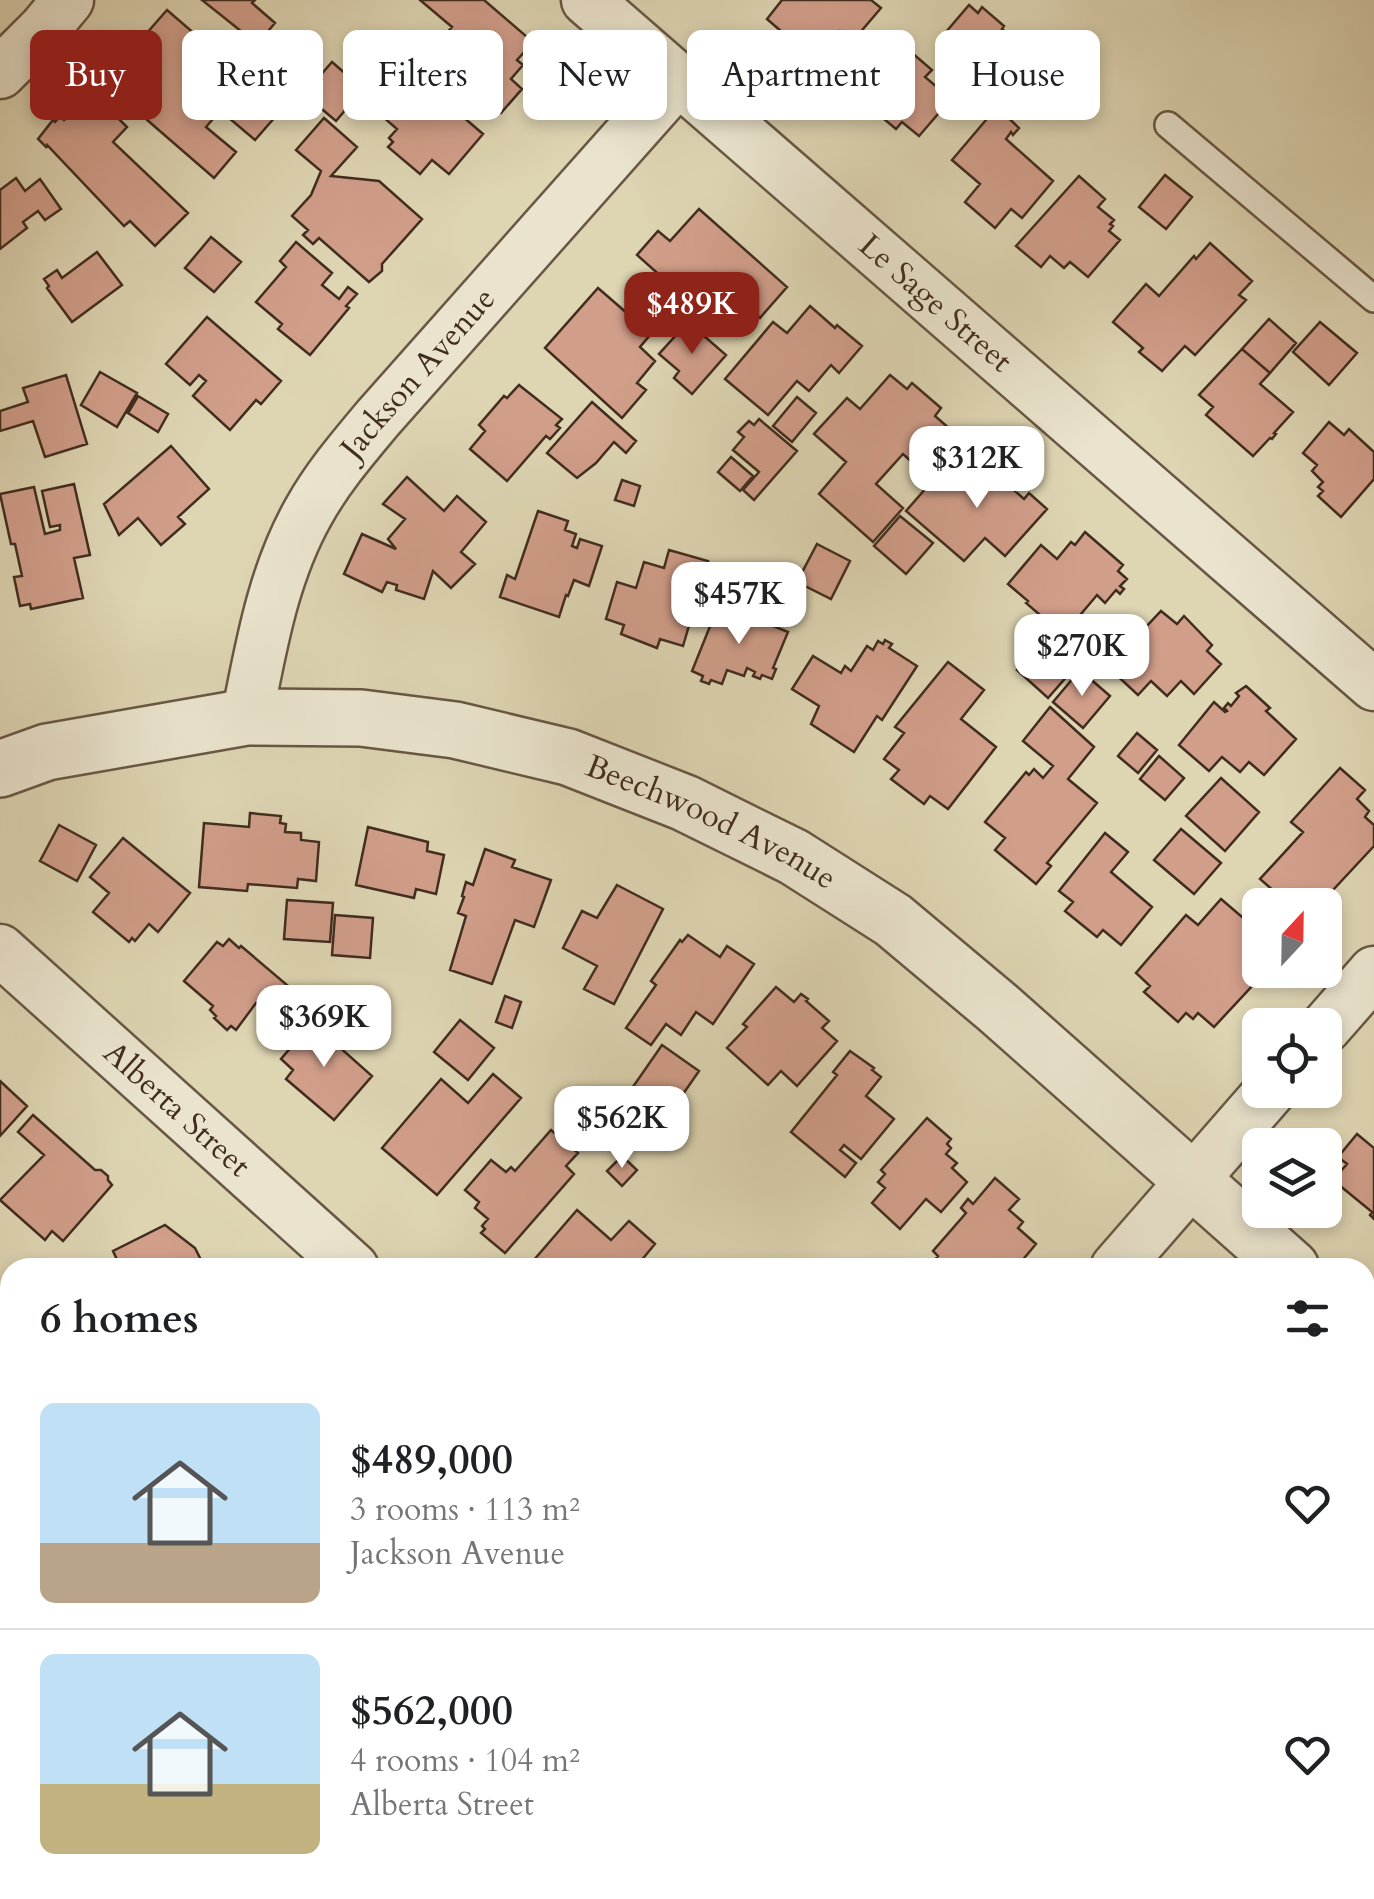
<!DOCTYPE html>
<meta charset="utf-8">
<style>
body{margin:0;font-family:Cardo,serif;background:#f6f6f6;color:#202124;height:100vh;display:flex;flex-direction:column;font-size:38px;white-space:nowrap}
*{box-sizing:border-box;margin:0}
p{font-size:32px;color:#757577}
.icon{flex:none;width:55px;height:55px;fill:none;stroke:currentColor;stroke-width:2;stroke-linecap:round;stroke-linejoin:round}
.map{position:relative;flex:1;overflow:hidden}
.details{position:absolute;left:0px;top:1258px;width:1375px;height:642px;display:flex;flex-direction:column;background:#fff;border-radius:30px 30px 0 0;box-shadow:0 5px 15px #0003}
.details>*{flex:none}
.banner{position:absolute;left:30px;top:30px;width:1315px;height:90px;display:flex;gap:20px}
.needle{width:65px;rotate:22deg}
.buttons{position:absolute;left:1242px;top:888px;display:grid;gap:20px}
.buttons a{display:grid;place-items:center;width:100px;height:100px;border-radius:15px;background:#fff;box-shadow:0 5px 15px #0003;font-size:50px}
.price{position:absolute;translate:-50% -85px;padding:0 22px;border-radius:20px;background:#fff;color:#222;font-size:32px;line-height:65px;filter:drop-shadow(0 2px 5px #0008)}
.price::after{content:'';position:absolute;left:50%;top:60px;width:30px;height:22px;margin-left:-15px;background:inherit;clip-path:polygon(0 0,100% 0,50% 100%)}
.price.active{background:#8f2418;color:#fff}
ul{padding:0;list-style:none}
li{display:flex;align-items:center;gap:30px;height:250px;padding:0 40px}
li+li{border-top:2px solid #e0e0e0}
li span{display:grid;place-items:center;flex:none;width:280px;height:200px;border-radius:15px;color:#555}
li>.icon{margin-inline-start:auto}
span .icon{width:120px;height:120px;fill:#fffc;stroke-width:1}
li b{font-size:42px}
h2{display:flex;justify-content:space-between;align-items:center;height:120px;padding:0 40px;font-size:42px}
.pill{padding:0 35px;border-radius:15px;background:#fff;box-shadow:0 5px 15px #0003;font-size:35px;line-height:90px}
.pill.active{background:#8f2418;color:#fff}
.map>svg:first-child{display:block}
.building{fill:#d19e8a;stroke:#412d1f;stroke-width:2.5}
.lines{fill:none;stroke-linecap:round;stroke-linejoin:round}
.service-casing{stroke:#685744;stroke-width:30}
.minor-casing{stroke:#685744;stroke-width:55}
.tertiary-casing{stroke:#685744;stroke-width:60}
.service{stroke:#eae4ce;stroke-width:25}
.minor{stroke:#eae4ce;stroke-width:50}
.tertiary{stroke:#eae4ce;stroke-width:55}
.labels{text-anchor:middle;dominant-baseline:central;stroke-width:8;stroke-linejoin:round;paint-order:stroke}
.street-label{font-size:32px;fill:#412d1f;stroke:#eae4ce}
</style>
<div class="map">
<svg width="1374" height="1899" viewBox="0 0 1374 1899">
<rect width="100%" height="100%" fill="#ded5b3"/>
<filter id="stains"><feTurbulence type="fractalNoise" baseFrequency=".002" numOctaves="4"/><feColorMatrix values="0 0 0 0 .2 0 0 0 0 .09 0 0 0 0 .02 0 0 0 .5 -.17"/></filter>
<radialGradient id="worn" r=".72"><stop offset=".6" stop-color="#630" stop-opacity="0"/><stop offset="1" stop-color="#630" stop-opacity=".3"/></radialGradient>
<!-- building -->
<path class="building" d="M202,0H255L252,3L275,23L257,44Z
M420,0H484L533,42L517,60L523,65L511,79L522,89L501,113L430,52L452,27Z
M782,0H871L881,8L852,42L840,31L830,42L827,40L812,58L767,19Z
M969,5L978,13L982,7L1004,26L1002,29L1018,43L988,79L966,61L959,69L942,54L954,40L946,32Z
M167,10L225,60L221,64L239,80L238,82L244,88L257,72L290,100L255,140L222,112L220,116L218,113L206,127L236,152L214,178L123,99L137,82L118,66Z
M393,41L442,83L437,88L441,91L438,95L441,97L444,94L451,100L448,104L483,134L449,174L432,160L420,174L388,147L393,142L389,138L397,129L365,101L377,86L364,75Z
M1021,48L1049,73L1015,111L987,87Z
M911,52L932,70L925,77L951,99L919,136L902,122L896,129L866,104L873,96L858,83L883,54L887,57L890,54L899,61L896,65L898,66Z
M292,60L311,76L293,98L273,81Z
M332,62L363,89L336,121L304,94Z
M92,92L127,127L113,142L188,213L155,246L130,221L124,226L47,145L46,147L38,139L53,120L55,122L60,116L64,120Z
M997,107L1019,128L1013,135L1011,132L1006,139L1053,181L1022,218L1011,209L995,228L965,202L980,184L952,160Z
M324,118L357,147L331,176L379,181L422,219L382,264V271L369,282L319,238L313,244L303,235L308,230L292,216L311,195L321,171L296,150Z
M1165,175L1192,197L1166,229L1139,207Z
M1079,176L1105,199L1098,207L1114,220L1110,224L1113,226L1109,231L1120,240L1088,277L1070,262L1064,268L1050,256L1041,267L1016,246Z
M16,178L25,191L40,179L61,209L45,220L38,211L23,222L27,228L0,249V190Z
M699,209L787,287L760,318L736,297L727,308L706,289L693,305L637,255L658,231L670,241Z
M211,237L241,262L214,292L185,268Z
M296,242L332,273L322,285L339,299L348,287L357,294L346,306L349,308L310,355L278,329L282,324L256,302L286,267L280,261Z
M1210,243L1252,281L1239,295L1246,300L1195,355L1185,346L1162,371L1139,352L1143,348L1113,322L1146,284L1159,296L1194,256L1196,259Z
M97,252L122,285L72,322L47,288L49,286L44,279L57,270L62,278Z
M598,288L651,334L640,347L655,361L637,383L646,390L622,418L545,348Z
M810,306L835,328L837,325L862,346L839,373L831,365L809,391L797,381L768,415L725,379L773,322L787,333Z
M207,317L281,381L261,404L256,400L230,430L193,396L206,381L199,375L190,385L166,364Z
M1269,319L1296,343L1270,373L1242,349Z
M688,322L726,355L692,394L674,378L679,371L659,354Z
M1320,322L1357,353L1329,385L1293,352Z
M1242,349L1270,373L1260,384L1293,412L1274,433L1276,434L1272,439L1270,438L1253,456L1206,415L1213,407L1199,395Z
M100,372L137,393L117,427L81,405Z
M66,375L87,444L45,457L33,421L0,431V411L28,402L23,388Z
M890,375L907,389L912,383L941,408L935,416L950,429L923,459L921,456L914,464L903,454L876,484L903,508L873,542L819,494L846,462L814,434L847,398L860,409Z
M519,385L562,419L556,425L560,428L550,439L546,436L507,481L470,449L485,431L479,425L504,396L507,398Z
M138,396L168,414L158,432L128,413Z
M797,397L816,413L792,442L773,426Z
M592,402L636,441L626,453L614,442L596,463L577,478L547,453Z
M759,419L797,451L754,500L743,490L759,472L733,450L744,437L738,432L749,421L754,425Z
M1329,422L1344,435L1349,429L1374,452V479L1341,517L1318,496L1323,491L1318,487L1323,482L1312,471L1317,465L1303,453Z
M171,446L209,489L178,517L185,524L161,545L138,518L119,535L104,504Z
M997,456L1020,476L1015,481L1021,486L1015,491L1024,499L1029,493L1047,509L1005,556L985,538L964,561L906,511L941,471L959,487L967,478L973,484Z
M731,457L753,476L740,491L718,472Z
M407,477L444,511L457,496L486,522L461,552L475,564L451,588L433,571L424,599L396,590L397,585L387,582L382,592L344,574L362,534L396,549L388,539L405,519L383,504Z
M622,480L640,486L634,506L615,500Z
M74,484L90,555L74,558L83,598L31,609L30,604L20,606L14,577L22,576L15,544H11L0,494L34,487L45,534L60,530V525L50,527L42,491Z
M538,511L568,521L565,530L576,534L572,546L577,548L580,539L602,546L589,586L574,580L568,596L566,595L559,617L500,597L507,575L515,579Z
M900,516L933,543L906,574L874,546Z
M1085,532L1123,565L1118,571L1127,579L1120,586L1124,589L1120,594L1116,590L1105,603L1097,595L1076,620L1074,617L1061,633L1026,603L1028,601L1008,584L1041,545L1057,559L1071,542L1075,545Z
M817,544L850,561L831,599L797,582Z
M669,550L708,561L683,646L660,639L657,648L621,634L624,625L606,619L617,582L636,588L644,562L664,568Z
M719,604L788,632L773,668L776,669L772,679L762,675L760,679L753,676L755,672L747,668L744,676L727,670L722,684L711,680L709,684L701,681L703,676L692,671Z
M1161,611L1177,624L1184,616L1212,645L1207,651L1221,664L1194,694L1181,681L1167,696L1151,681L1138,695L1112,671L1131,651L1127,647Z
M885,640L892,644L889,648L917,666L882,720L877,716L854,752L811,724L819,706L792,689L813,656L841,673L845,666L851,671L867,646L873,650L878,641L883,644Z
M1044,640L1075,667L1048,698L1017,670Z
M948,662L984,690L961,719L996,747L948,809L930,796L924,804L891,779L899,770L884,759L904,733L895,727Z
M1080,670L1110,696L1083,728L1053,702Z
M1246,686L1270,708L1266,711L1296,739L1264,775L1249,762L1240,772L1222,757L1209,771L1179,745L1214,702L1225,712L1227,711L1224,708L1228,703L1231,706L1239,696L1236,693Z
M1050,707L1094,747L1068,779L1097,803L1047,863L1051,866L1036,884L995,850L1005,838L985,822L1026,772L1029,775L1034,769L1043,778L1053,766L1023,741Z
M1137,733L1157,750L1138,773L1118,756Z
M1159,756L1184,778L1165,800L1140,779Z
M1340,768L1365,790L1357,799L1369,811L1365,817L1374,825V846L1319,905H1290L1260,879L1303,832L1291,822Z
M1221,778L1259,812L1225,851L1186,816Z
M250,813L281,816L280,823L286,824L285,832L301,833V840L319,842L316,881L298,879L297,888L248,884L247,891L199,887L204,823L249,827Z
M59,825L96,845L77,881L40,861Z
M368,827L428,842L427,851L444,855L436,894L416,889L414,898L356,885Z
M1181,829L1221,863L1194,894L1154,860Z
M1105,833L1128,852L1111,872L1152,907L1121,945L1103,930L1097,937L1065,911L1073,902L1059,891Z
M123,838L190,893L158,932L149,924L135,941L132,938L129,942L93,912L109,893L90,877Z
M485,849L515,860L512,867L551,880L534,927L515,920L492,984L450,970L466,916L458,913L464,897L462,896L466,882L473,885Z
M617,885L663,909L614,1004L584,989L597,966L563,948L582,911L597,918Z
M1221,899L1249,923L1260,910V970H1267L1214,1027L1198,1013L1193,1019L1186,1013L1178,1022L1144,992L1150,986L1136,973L1186,915L1198,925Z
M287,900L333,903L330,942L284,939Z
M335,915L373,918L370,958L332,955Z
M688,935L720,957L727,946L754,964L713,1024L696,1012L681,1035L666,1024L651,1045L626,1028L656,985L651,981L680,940L682,942Z
M229,939L239,948L241,946L287,985L281,991L287,997L282,1003L276,998L265,1011L256,1003L236,1030L231,1026L227,1030L214,1018L216,1016L210,1010L213,1006L184,981L217,942L223,946Z
M776,987L794,1002L801,994L808,999L806,1001L829,1021L822,1028L837,1041L797,1086L781,1071L768,1085L727,1048L747,1027L743,1024Z
M505,996L521,1002L512,1028L496,1022Z
M316,1018L333,1032L328,1037L372,1076L334,1120L286,1079L293,1070L281,1059Z
M460,1020L494,1048L468,1080L434,1052Z
M662,1045L699,1071L656,1133L619,1107Z
M850,1051L874,1068L872,1070L881,1077L866,1096L894,1119L861,1159L844,1145L840,1150L856,1163L845,1177L791,1132L837,1075L833,1072Z
M493,1074L521,1098L437,1195L382,1148L441,1079L468,1103Z
M0,1081L27,1106L0,1136Z
M33,1115L95,1170H101L108,1176V1180L112,1185L63,1241L52,1231L45,1240L0,1200L44,1155L18,1132Z
M927,1118L951,1139L947,1144L951,1148L946,1154L957,1163L952,1168L967,1182L941,1212L926,1199L900,1229L872,1203L885,1188L878,1182L885,1174L881,1170Z
M551,1130L578,1153L566,1166L574,1174L505,1253L481,1233L485,1229L482,1226L488,1219L475,1208L479,1202L465,1190L491,1160L506,1172L511,1167L515,1171Z
M1357,1134L1374,1148V1219L1370,1215L1372,1212L1333,1180L1347,1164L1338,1157Z
M622,1156L637,1170L622,1186L607,1171Z
M995,1178L1019,1199L1009,1210L1023,1222L1018,1228L1036,1244L1016,1268H928L938,1256L933,1251L966,1213L961,1208L968,1199L973,1204Z
M577,1210L611,1240L629,1221L655,1244L635,1268H527Z
M165,1225L195,1248L205,1268H121L113,1251Z
M10,1293V1404L9,1405L0,1404V1298Z
M1365,1448L1374,1456V1476L1370,1481L1374,1485V1506L1365,1517Z
M1374,1603V1657L1365,1650V1609L1367,1611Z
M10,1678V1803L0,1783V1683Z
M54,1890H161L165,1899H58Z
M196,1890H290L294,1899H201Z
M1088,1890H1199L1205,1895L1202,1899H1098Z"/>
<g class="lines">
<defs>
<path id="service" d="M1168,125L1374,299"/>
<g id="minor">
<path id="s1" d="M587,0L1374,685"/>
<path d="M0,73L44,29L68,0"/>
<path id="s2" d="M247,717C261,647 273,574 309,511C328,477 353,448 378,418L678,80"/>
<path id="s3" d="M0,950L353,1268"/>
<path d="M1325,1028L1374,972"/>
<path d="M1116,1268L1271,1090"/>
<path d="M0,1522L10,1517"/>
<path d="M1365,1887L1374,1876"/>
</g>
<g id="tertiary">
<path id="s4" d="M0,769L47,752L247,717L361,718L455,730L568,757L685,803L794,857L893,920L998,1008L1291,1268"/>
<path d="M1365,1332L1374,1340"/>
</g>
</defs>
<!-- service casing -->
<use href="#service" class="service-casing"/>
<!-- minor casing -->
<use href="#minor" class="minor-casing"/>
<!-- tertiary casing -->
<use href="#tertiary" class="tertiary-casing"/>
<!-- service -->
<use href="#service" class="service"/>
<!-- minor -->
<use href="#minor" class="minor"/>
<!-- tertiary -->
<use href="#tertiary" class="tertiary"/>
</g>
<g class="labels">
<!-- street labels -->
<g class="street-label">
<text stroke="none"><textPath href="#s1" startOffset="462">Le Sage Street</textPath></text>
<text stroke="none"><textPath href="#s2" startOffset="392">Jackson Avenue</textPath></text>
<text stroke="none"><textPath href="#s4" startOffset="735">Beechwood Avenue</textPath></text>
<text stroke="none"><textPath href="#s3" startOffset="238">Alberta Street</textPath></text>
</g>
</g>
<rect width="100%" height="100%" filter="url(#stains)"/>
<rect width="100%" height="100%" fill="url(#worn)"/>
</svg>
<div class="buttons">
<a><svg class="needle" viewBox="-14 -14 28 28"><path d="M0-13l5 13h-10z" fill="#e53935"/><path d="M0 13l5-13h-10z" fill="#757577"/></svg></a>
<a><svg class="icon" aria-label="locate" viewBox="0 0 24 24"><circle cx="12" cy="12" r="6"/><path d="M12 2v4M12 18v4M2 12h4M18 12h4"/></svg></a>
<a><svg class="icon" aria-label="layers" viewBox="0 0 24 24"><path d="M12 4l9 5-9 5-9-5zM3 14l9 5 9-5"/></svg></a>
</div>
<b class="price active" style="left:692px;top:357px">$489K</b>
<b class="price" style="left:977px;top:511px">$312K</b>
<b class="price" style="left:739px;top:647px">$457K</b>
<b class="price" style="left:1082px;top:699px">$270K</b>
<b class="price" style="left:324px;top:1070px">$369K</b>
<b class="price" style="left:622px;top:1171px">$562K</b>
<div class="banner">
<a class="pill active">Buy</a>
<a class="pill">Rent</a>
<a class="pill">Filters</a>
<a class="pill">New</a>
<a class="pill">Apartment</a>
<a class="pill">House</a>
</div>
<section class="details">
<h2>6 homes<svg class="icon" aria-label="filters" viewBox="0 0 24 24"><path d="M4 7h16M4 17h16"/><circle cx="9" cy="7" r="2"/><circle cx="15" cy="17" r="2"/></svg></h2>
<ul>
<li><span style="background:linear-gradient(#bfe0f5 70%,#b9a48a 0)"><svg class="icon" aria-label="home" viewBox="0 0 24 24"><path d="M3 11l9-7 9 7M6 9v11h12V9"/></svg></span><div><b>$489,000</b><p>3 rooms · 113 m²</p><p>Jackson Avenue</p></div><svg class="icon" aria-label="heart" viewBox="0 0 24 24"><path d="M12 20l-8-8c-3-5 5-10 8-4 3-6 11-1 8 4z"/></svg></li>
<li><span style="background:linear-gradient(#bfe0f5 65%,#c2b280 0)"><svg class="icon" aria-label="home" viewBox="0 0 24 24"><path d="M3 11l9-7 9 7M6 9v11h12V9"/></svg></span><div><b>$562,000</b><p>4 rooms · 104 m²</p><p>Alberta Street</p></div><svg class="icon" aria-label="heart" viewBox="0 0 24 24"><path d="M12 20l-8-8c-3-5 5-10 8-4 3-6 11-1 8 4z"/></svg></li>
</ul>
</section>
</div>
